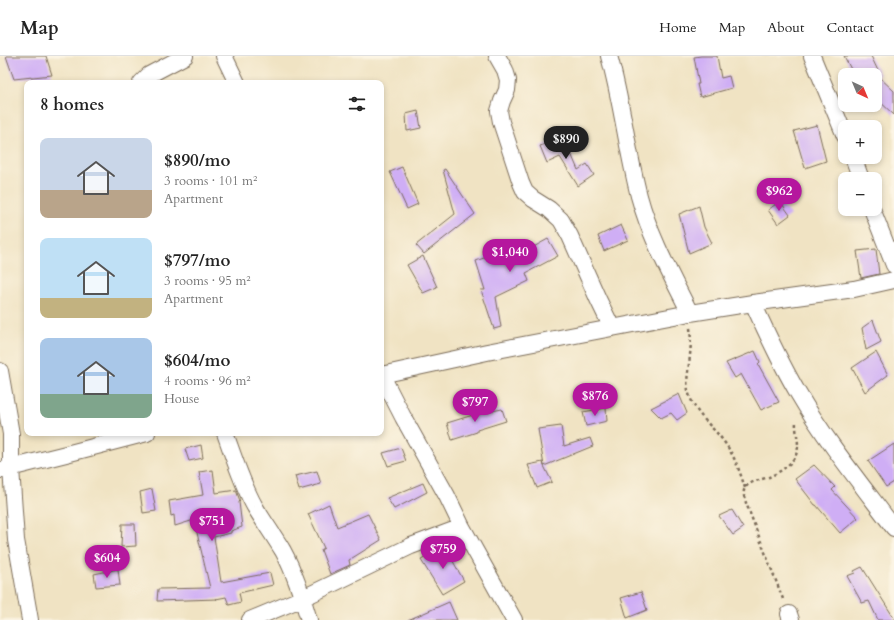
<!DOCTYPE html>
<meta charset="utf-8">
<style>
body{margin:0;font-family:Cardo,serif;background:#f2f2f2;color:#222;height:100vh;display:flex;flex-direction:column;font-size:15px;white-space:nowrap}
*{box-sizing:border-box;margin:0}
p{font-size:13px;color:#767676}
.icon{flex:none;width:22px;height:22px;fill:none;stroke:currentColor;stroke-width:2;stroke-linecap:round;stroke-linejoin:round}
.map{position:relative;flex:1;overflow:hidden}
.side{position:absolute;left:24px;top:24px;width:360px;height:356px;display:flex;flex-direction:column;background:#fff;border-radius:8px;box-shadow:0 2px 6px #0003}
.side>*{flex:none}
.needle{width:26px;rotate:136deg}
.controls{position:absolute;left:838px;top:12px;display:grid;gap:8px}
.controls a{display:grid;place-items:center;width:44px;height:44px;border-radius:8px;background:#fff;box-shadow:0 2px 6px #0003;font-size:20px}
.price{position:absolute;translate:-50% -34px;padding:0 9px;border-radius:14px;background:#b5179e;color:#fff;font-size:13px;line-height:26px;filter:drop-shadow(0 1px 2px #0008)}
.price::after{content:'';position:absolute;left:50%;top:24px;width:12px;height:9px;margin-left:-6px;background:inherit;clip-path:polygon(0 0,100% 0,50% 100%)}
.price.current{background:#222;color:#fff}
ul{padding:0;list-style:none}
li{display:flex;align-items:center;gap:12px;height:100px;padding:0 16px}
li span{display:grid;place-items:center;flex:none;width:112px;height:80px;border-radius:8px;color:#555}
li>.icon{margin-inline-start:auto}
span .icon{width:48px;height:48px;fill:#fffc;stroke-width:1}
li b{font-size:17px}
h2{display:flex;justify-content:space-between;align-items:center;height:48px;padding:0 16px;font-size:17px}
header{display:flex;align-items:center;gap:24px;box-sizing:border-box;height:56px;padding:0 20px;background:#fff;border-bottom:1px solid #e0e0e0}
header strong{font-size:19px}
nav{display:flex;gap:22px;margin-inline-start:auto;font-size:14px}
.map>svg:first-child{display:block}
.building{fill:#cfaef5}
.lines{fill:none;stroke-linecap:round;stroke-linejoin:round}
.minor-casing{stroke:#7a6b58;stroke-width:18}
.path{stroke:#7a6b58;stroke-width:2.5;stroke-dasharray:3 3;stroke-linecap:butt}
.minor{stroke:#fff;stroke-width:16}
</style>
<header>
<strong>Map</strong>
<nav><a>Home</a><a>Map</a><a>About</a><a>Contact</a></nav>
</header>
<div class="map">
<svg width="894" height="564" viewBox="0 0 894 564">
<rect width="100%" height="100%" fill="#fcf5e5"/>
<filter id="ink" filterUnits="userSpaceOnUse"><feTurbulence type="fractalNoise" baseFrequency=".025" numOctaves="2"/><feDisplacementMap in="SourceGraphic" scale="8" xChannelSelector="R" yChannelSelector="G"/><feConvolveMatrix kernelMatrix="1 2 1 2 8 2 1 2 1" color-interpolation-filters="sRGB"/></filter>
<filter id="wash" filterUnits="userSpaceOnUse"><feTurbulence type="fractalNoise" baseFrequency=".012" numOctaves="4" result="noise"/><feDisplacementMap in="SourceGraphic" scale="16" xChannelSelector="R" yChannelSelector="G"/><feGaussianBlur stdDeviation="0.9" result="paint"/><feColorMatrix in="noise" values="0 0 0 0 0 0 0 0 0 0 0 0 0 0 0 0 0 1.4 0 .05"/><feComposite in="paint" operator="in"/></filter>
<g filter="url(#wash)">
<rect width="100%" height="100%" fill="#f0e3c3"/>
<g id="blocks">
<!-- building -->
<path class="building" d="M6,0H46L52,19L14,23Z
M701,0H717L721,22L729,20L732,32L700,41L697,28H699L694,1Z
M844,0H871L880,19H877L894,35V59L875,41V19H854Z
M418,55L421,72L407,75L406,58Z
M817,69L826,105L805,112L794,75Z
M564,81L578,114L587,108L594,119L578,130L560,101L547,107L540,90Z
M402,111L418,148L407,153L390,116Z
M445,113L475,158L424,198L416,189L455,158L443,114Z
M780,145L790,159L778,168L768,154Z
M699,150L704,171L712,187L689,197L679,158Z
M621,169L628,184L604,195L598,180Z
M548,183L558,200L526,217L529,225L496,241L501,271L494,273L481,234H485L476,205L515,190L519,199Z
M876,193L879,218L861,222L857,195Z
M423,200L437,231L423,237L407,209Z
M873,264L881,286L866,294L862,272Z
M755,295L760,306L758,308L779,346L761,354L741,318L735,322L726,307Z
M876,296L888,319L865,336L852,312Z
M679,338L687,357L677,364L671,357L661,362L651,352Z
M606,352L607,365L586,370L583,356Z
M502,353L506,365L477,374V376L452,384L447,367L473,359Z
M561,370L564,390L590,382L593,390L544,410L552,426L537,432L528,409L543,406L544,410L538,373Z
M894,388V426L886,431L868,405Z
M201,389L203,402L189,405L185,393Z
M401,392L406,405L388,410L383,397Z
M814,409L835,431L832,434L858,462L840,477L816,449H815L795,423Z
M213,414L216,437L236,434L240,445L239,446L242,471L231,475V477L214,481L221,526L270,517L273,529L239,537L241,546L229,549L226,541L216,543H217L157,545L158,533L210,532L194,464L175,470L174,459L171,460L169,445L203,439L199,416Z
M317,415L321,428L299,434L295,420Z
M423,427L427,436L394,453L387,442Z
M152,433L156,455L143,457L140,436Z
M329,448L337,471L368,458L381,484L349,504L350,509L330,518L321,494L324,492L308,458Z
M732,454L743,472L733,479L719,460Z
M122,468H135L136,490L121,491Z
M445,491L464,525L442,538L421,504Z
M862,511L894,562V564H878L869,545L862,547L847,520L855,517L854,515Z
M118,513L120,529L96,531L94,518Z
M641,536L647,554L627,562L621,542Z
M449,546L457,564H408Z"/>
</g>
</g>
<g filter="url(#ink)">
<use href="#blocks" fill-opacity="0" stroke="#7a6b58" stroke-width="1"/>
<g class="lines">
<defs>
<path id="minor" d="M224,0L237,27
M497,0L505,14L508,24L507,34L502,45L499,55L501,66L521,127L525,136L533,143L549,153L561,164L570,180L598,243L612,272
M609,0C622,46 627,94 639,140C650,181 671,219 690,257
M812,0L845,80
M141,27L149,19L185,0
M853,101L861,123
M872,153L894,209
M753,247C767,278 781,308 798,337C826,385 861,428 894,472
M0,315L11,378V412L16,484L30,564
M381,318L403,361L447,440L462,471L514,564
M381,319L487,296L690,257L753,247L854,233L894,224
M225,377C234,402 242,428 255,451C264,466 274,480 283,495C295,517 302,541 309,564
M2,414L66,398L147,377
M789,558L791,564
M250,564L303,542L411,490L462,471"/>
</defs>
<!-- minor casing -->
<use href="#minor" class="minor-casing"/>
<!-- path -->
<path class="path" d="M690,272C691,281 691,290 690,299C689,312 685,326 689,338C696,360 712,369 725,387C735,401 740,416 745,432
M783,543L746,447C745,443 742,437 745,432C748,426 763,423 769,421C780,416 793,408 797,396C800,387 795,376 796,365"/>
<!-- minor -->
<use href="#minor" class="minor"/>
</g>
</g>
</svg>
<div class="controls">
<a><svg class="needle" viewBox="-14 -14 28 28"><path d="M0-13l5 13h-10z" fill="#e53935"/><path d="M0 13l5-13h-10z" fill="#767676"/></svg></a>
<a>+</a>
<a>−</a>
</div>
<b class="price current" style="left:566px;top:104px">$890</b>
<b class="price" style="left:779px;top:156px">$962</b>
<b class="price" style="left:510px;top:217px">$1,040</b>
<b class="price" style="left:595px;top:361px">$876</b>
<b class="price" style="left:475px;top:367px">$797</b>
<b class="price" style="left:212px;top:486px">$751</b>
<b class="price" style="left:443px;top:514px">$759</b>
<b class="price" style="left:107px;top:523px">$604</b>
<section class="side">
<h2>8 homes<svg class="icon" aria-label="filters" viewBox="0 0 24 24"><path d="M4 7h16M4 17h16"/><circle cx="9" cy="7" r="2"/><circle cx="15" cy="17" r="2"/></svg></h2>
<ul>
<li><span style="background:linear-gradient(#c9d6e8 65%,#b9a48a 0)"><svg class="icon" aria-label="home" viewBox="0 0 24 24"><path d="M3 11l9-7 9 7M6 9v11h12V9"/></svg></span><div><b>$890/mo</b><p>3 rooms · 101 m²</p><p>Apartment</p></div></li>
<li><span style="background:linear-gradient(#bfe0f5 75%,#c2b280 0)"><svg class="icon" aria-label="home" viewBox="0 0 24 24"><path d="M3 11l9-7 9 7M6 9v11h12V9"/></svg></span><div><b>$797/mo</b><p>3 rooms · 95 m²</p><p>Apartment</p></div></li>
<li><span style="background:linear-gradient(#a9c7e8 70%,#7fa58c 0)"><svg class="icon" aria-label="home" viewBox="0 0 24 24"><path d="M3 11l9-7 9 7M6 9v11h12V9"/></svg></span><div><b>$604/mo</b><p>4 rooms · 96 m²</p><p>House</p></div></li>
</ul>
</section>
</div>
